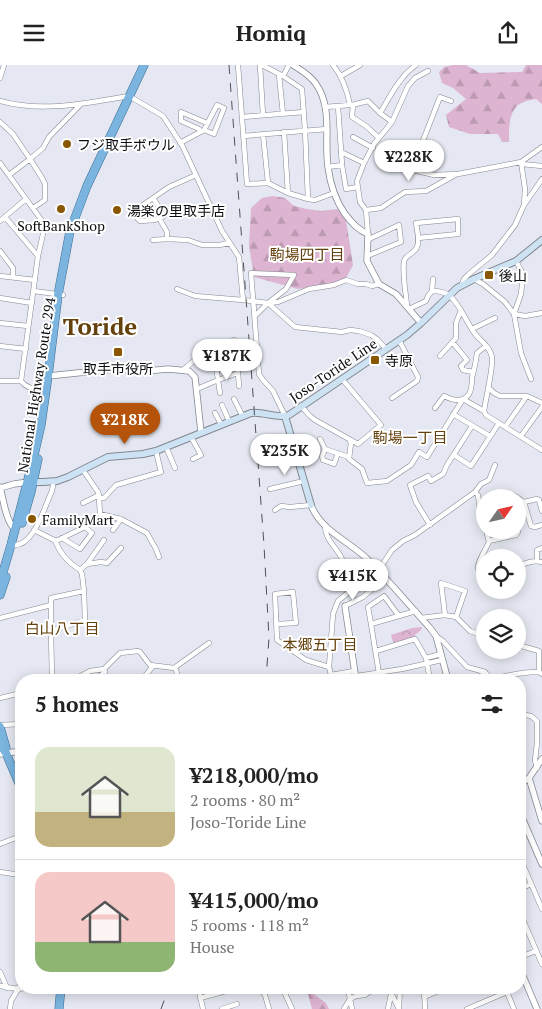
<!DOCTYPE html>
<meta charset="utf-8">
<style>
body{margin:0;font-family:"PT Serif","Noto Sans JP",serif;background:#f2f2f2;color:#222;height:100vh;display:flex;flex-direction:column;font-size:19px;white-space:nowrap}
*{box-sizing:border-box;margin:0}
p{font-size:16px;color:#767676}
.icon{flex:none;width:28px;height:28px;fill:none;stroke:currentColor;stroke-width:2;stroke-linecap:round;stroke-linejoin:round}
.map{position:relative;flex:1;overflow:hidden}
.drawer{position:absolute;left:15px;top:609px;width:511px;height:320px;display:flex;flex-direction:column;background:#fff;border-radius:20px;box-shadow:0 2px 12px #0003}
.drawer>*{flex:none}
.needle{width:32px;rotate:56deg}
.fabs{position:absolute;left:476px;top:424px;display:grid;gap:10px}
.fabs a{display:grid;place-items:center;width:50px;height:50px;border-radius:50%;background:#fff;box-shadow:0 2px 12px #0003;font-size:25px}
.price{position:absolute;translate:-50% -42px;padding:0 11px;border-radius:18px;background:#fff;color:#222;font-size:16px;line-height:32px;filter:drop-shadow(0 1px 2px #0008)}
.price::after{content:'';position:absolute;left:50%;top:30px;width:15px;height:11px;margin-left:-8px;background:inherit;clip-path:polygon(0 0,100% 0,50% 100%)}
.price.on{background:#b45309;color:#fff}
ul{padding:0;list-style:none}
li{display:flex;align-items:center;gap:15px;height:125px;padding:0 20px}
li+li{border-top:1px solid #e0e0e0}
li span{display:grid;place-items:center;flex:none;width:140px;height:100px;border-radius:15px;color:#555}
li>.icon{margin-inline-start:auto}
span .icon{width:60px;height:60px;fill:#fffc;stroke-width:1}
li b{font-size:21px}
h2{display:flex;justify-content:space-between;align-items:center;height:60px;padding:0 20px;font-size:21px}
header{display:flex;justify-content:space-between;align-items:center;height:65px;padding:0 20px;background:#fff;font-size:22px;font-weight:700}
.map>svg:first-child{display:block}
.forest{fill:url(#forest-firs)}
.park{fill:url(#park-crowns)}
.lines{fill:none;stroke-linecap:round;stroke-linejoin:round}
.minor-casing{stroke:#848790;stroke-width:5.5}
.tertiary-casing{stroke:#848790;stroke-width:7}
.secondary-casing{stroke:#848790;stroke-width:8}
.trunk-casing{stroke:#3d6d91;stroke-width:9}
.minor{stroke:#fff;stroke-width:4.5}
.tertiary{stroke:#fff;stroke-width:5.5}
.secondary{stroke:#cde3f3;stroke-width:6}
.trunk{stroke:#7ab4df;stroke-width:8}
.rail{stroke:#4f5156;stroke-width:1;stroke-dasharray:9 9;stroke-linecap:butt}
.poi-dot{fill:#8a5701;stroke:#fff;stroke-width:2}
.labels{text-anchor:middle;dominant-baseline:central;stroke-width:4;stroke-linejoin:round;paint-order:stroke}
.poi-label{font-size:14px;fill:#0c0d10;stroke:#fff;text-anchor:start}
.street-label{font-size:14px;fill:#0c0d10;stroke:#fff}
.neighbourhood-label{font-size:15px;fill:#65410e;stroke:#fff}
.town-label{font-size:24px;font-weight:bold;fill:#65410e;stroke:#fff}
</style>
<header><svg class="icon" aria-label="menu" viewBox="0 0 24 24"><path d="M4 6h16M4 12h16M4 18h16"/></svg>Homiq<svg class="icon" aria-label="share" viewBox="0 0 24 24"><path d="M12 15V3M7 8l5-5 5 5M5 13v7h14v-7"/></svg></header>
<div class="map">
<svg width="542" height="944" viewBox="0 0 542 944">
<defs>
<pattern id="forest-firs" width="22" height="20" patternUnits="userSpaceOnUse" patternTransform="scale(1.25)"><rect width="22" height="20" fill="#ddb4d1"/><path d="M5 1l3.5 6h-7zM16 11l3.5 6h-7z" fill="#bc9ab2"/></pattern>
<pattern id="park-crowns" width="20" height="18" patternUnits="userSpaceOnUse" patternTransform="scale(1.25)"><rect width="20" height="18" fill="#ddb4d1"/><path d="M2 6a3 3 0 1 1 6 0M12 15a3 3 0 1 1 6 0" fill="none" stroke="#bc9ab2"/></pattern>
</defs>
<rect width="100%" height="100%" fill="#e5e8f2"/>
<!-- forest -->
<path class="forest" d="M453,0H466L480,8L522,7L526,0H542V39L536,34C532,35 527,35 524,37C508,42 509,64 509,77H502L498,69H470L449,62L446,50L466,34L453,23L442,18L439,7L444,2Z
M273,131L285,133L294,141L307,144L322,146L338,144L346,155L353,200L346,213L326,220L298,224L254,212L249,181L251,143L262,133Z
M311,927L326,938L329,944H312L308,929Z"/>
<!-- park -->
<path class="park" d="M422,562L421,565L415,570L413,574L394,580L391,570L412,563Z"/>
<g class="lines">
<defs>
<path id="minor" d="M238,0L247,119L268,118L288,128L308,134L315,135L334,128
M260,0L263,50
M262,0L283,11L302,24L305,65L308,134
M279,10L283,49
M283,11L289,0
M341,11L360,0
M0,13L4,0
M0,36C42,48 87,38 129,31L163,51L182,80L222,166L239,192L243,235L268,238L295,262L342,267L350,265L359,266L371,270L377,274L386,284
M352,40L368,36L380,48
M353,40L352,52L366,61L379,73
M338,41L342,100L346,124L358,122
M325,42L350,40C347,25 343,12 333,0
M242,52L304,47
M0,57L13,69L30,94L9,110
M392,57L380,48C391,30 399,12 416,0
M201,67L199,64L181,56V47L207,58
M284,67L288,128
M263,69L268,118
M243,71L327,64
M353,72L373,83
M180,78L204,65L217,40L224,43L214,69L204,65
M341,87L364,98
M521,97L542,82
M0,98L45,160
M522,99L542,101
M400,100L409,104L434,110L458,109L521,97L525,124L524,140
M328,102L342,100
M409,104L417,85L422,78L440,32L451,36
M153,133L163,148L164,151L155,155L140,156L137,153L143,140L169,122L196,110
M33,143L45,135V119L42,113L30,94L43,83L49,72L81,39
M366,145L381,143L405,127L426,126L457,109
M5,152L38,191
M0,156L26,134
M368,169L366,145L360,137L357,116L364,98L374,79L392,57L408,21L415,13L428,6
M167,174L188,175L202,180H219L230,178
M153,175L167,174V167L159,153
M0,186L13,203V212
M367,191L401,177L399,160L367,175
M516,196L523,209L521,229L514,249L525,251L542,248
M0,211L35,215
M474,214L483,219L505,237L514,249L521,288L531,314
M462,219L464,214L469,209L492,190L515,160L524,140L542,114
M177,224L195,231L243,235
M34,226L63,230
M432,226C439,226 445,227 450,231C462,242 466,258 476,270C482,277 490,282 492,292C493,305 486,332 484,346L486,350L542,385
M0,233L32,238
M268,238L286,224L294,210L251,208L259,309L263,315L273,326L285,351
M407,241C406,229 402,208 404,196C406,190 411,190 415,185C421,179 417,166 416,158L458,154V169L418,173
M409,244L426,236L428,231L432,226L433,214
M255,251L268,238L278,237L309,224L334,220L346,215L358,219H366L372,221L379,219
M0,258L28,261
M472,264L495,253
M234,275L238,308
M453,278L467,295L461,301L463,305L473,307
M0,281L26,284
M440,291L456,273V258L461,245
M183,305L203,288L214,283L218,315L197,324
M342,314L381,360L358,379L349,374
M0,316H21L38,191L45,160L70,166
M21,316C27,324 37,325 46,324
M488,322L494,328L500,331H527L542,338
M220,328L218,315L238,308L239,321
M392,333L417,316L418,312L399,275
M234,334L242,350
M222,340L229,356
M301,341L310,351L315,355L349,374L351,378L349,394L362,404L367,418L387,416L411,400L419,387L427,392L463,334L484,346
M435,343L444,331C452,335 463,338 469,329C472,324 472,318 472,313C474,305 476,296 477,288L486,281
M215,348L221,359
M453,349L490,371
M505,362L527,331
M521,371L542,342
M191,372L201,390L193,394
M320,374L325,384L349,392
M166,382L175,403
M325,384L322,391L323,395L334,399L338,388
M156,386L161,407L116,420L104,433H99L100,449L121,454L147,468L156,484L159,492
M454,390L471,401L499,358
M83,405L98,427L99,430
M270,424L304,416
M475,427L478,430L481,452L485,463
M508,432L512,430L517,432
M518,433L524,437L531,461L535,462L542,460
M524,437L537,434L539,435L542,446
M83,438L99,430V431
M275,445L281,441L290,442L311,440
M430,460L416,437L410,420L428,411L431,416L443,409L447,400L472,361
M325,461C325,474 335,481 341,492C346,501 347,517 349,527L338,536L333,549L329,602L331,610V615
M34,465L56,476L85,462L92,468L80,484L62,473
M113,465L121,454
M55,475C59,487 69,498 80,505L87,499L104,475
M489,476L516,470L518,467L517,465
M11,480C34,484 44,442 52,426L53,420V417
M537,496V485L542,483
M87,499L101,497L107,498L121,483
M518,501C526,498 533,495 542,497
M80,505L82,509L84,526L51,533V566L85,555L84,526
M378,506L392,485L403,476L415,470L475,427L481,419L489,415L495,400
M485,514C483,511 479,507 478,504C476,499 487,482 489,477L486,465
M345,541L363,532L385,513
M445,550L441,518L465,526L456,552
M0,553L51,540
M421,553L445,550L456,552L470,566L485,571
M277,559L296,558L293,527L275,529L277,575L306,595L329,602
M371,559L368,542L384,531L399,551
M51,566L52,615
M436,571L443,576L467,602L485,607L491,615
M518,580L539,586V607L542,609
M376,586L415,574L426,593
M174,603L209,578
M331,610L354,606
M65,615L79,612L90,606L104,604L120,588L138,586L140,587L150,600L174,603L176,605L179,615
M95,615L105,607L104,604
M142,615L153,601
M331,615L402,604L442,595
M380,615L371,559L416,546
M430,615L426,593L441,589
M468,615L487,609
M491,615C507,610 522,607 539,607
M0,633L21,628
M520,649L531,651L537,656V678L535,695L537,703
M0,660L21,659
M0,779L21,771
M520,793L542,844
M0,807L21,810
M520,824L531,819
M520,848L542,899
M520,892L536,886
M0,907L7,923
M0,921L18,924
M198,922L203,944
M259,922L265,930L269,944
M282,922L292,944
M388,922L399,944
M424,922L425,944
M505,922L514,944
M424,932L448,922
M200,933L233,924
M399,943L400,922
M10,944L11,936L21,919
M222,944L237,939
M344,944L350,934L348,924L346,922
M352,944L350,934L356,931L365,930L376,922
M388,944L391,929
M467,944L507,927"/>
<path id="tertiary" d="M293,0C302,6 310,10 316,19C333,43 324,75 328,102C330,118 336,136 345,149C352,158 358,165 368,169L367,196L379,219L396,229L421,258
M48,311L116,304L147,306L168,304L189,306L195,312L201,367
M0,422C3,433 6,458 15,464
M0,423L14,419L28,417
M311,440C320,464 346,475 364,491C387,513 408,539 430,563L436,571L448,615
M345,541L356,615
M0,689L21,686
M529,713L542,694
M520,719L529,713L542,756
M520,748L542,799
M520,904L537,944
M18,924L25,922"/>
<path id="secondary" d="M285,351L311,440
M29,417H43L57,416L68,412L108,392L143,389L156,386L251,348C263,346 276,354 289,350L407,270L421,258L457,223L474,214L516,196L542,175"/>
<path id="trunk" d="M22,458L31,427L38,394
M0,517L11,480L32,399L41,360L48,311L58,230L70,166L87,121L144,0
M0,530L6,512
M0,662L6,683
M0,679L6,688L21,723
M59,944L61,922"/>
</defs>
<!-- minor casing -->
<use href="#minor" class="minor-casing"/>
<!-- tertiary casing -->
<use href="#tertiary" class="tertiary-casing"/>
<!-- secondary casing -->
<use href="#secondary" class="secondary-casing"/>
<!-- trunk casing -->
<use href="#trunk" class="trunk-casing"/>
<!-- minor -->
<use href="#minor" class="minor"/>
<!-- tertiary -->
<use href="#tertiary" class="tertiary"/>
<!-- secondary -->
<use href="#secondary" class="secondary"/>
<!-- trunk -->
<use href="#trunk" class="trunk"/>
<!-- rail -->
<path class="rail" d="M229,0L264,480L269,573L266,615
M161,944L169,922"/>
</g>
<!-- markers -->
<g class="poi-dot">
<circle cx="67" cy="79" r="5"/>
<circle cx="61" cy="144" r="5"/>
<circle cx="117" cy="145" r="5"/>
<rect x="484" y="205" width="10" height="10" rx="2.5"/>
<rect x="113" y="282" width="10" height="10" rx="2.5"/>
<rect x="370" y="290" width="10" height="10" rx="2.5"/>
<circle cx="32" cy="454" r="5"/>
</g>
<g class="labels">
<!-- poi labels -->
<g class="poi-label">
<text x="77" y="79">フジ取手ボウル</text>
<text x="127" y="145">湯楽の里取手店</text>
<text x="61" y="160" text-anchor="middle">SoftBankShop</text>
<text x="499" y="210">後山</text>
<text x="385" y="295">寺原</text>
<text x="118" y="303" text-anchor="middle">取手市役所</text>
<text x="42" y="454">FamilyMart</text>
</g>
<!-- street labels -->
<g class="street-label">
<text transform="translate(333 305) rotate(-34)">Joso-Toride Line</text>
<text transform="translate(36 320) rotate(-81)">National Highway Route 294</text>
</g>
<!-- neighbourhood labels -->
<g class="neighbourhood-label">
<text x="307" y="189">駒場四丁目</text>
<text x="410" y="372">駒場一丁目</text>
<text x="62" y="563">白山八丁目</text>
<text x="320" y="579">本郷五丁目</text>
</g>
<!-- town labels -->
<g class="town-label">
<text x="100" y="261">Toride</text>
</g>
</g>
</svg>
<div class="fabs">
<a><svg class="needle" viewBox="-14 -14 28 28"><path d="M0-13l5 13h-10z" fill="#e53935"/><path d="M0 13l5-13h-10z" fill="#767676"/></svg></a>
<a><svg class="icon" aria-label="locate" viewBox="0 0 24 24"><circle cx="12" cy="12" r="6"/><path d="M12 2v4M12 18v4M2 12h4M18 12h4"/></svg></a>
<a><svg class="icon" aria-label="layers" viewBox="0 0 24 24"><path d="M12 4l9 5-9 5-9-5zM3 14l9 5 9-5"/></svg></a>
</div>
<b class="price" style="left:409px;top:117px">¥228K</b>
<b class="price" style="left:227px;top:316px">¥187K</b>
<b class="price on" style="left:125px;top:380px">¥218K</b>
<b class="price" style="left:285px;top:411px">¥235K</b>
<b class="price" style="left:353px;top:536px">¥415K</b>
<section class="drawer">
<h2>5 homes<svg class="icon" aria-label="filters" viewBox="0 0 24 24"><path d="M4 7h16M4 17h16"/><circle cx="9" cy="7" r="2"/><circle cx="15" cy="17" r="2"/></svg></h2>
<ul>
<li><span style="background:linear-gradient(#dfe7d0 65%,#c2b280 0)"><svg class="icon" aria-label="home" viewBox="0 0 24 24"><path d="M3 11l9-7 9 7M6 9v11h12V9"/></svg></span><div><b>¥218,000/mo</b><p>2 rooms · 80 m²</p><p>Joso-Toride Line</p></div></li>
<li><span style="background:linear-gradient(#f6c9c9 70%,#8fb573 0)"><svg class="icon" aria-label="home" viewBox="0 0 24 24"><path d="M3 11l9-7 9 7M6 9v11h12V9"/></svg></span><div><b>¥415,000/mo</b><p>5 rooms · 118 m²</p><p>House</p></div></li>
</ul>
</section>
</div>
